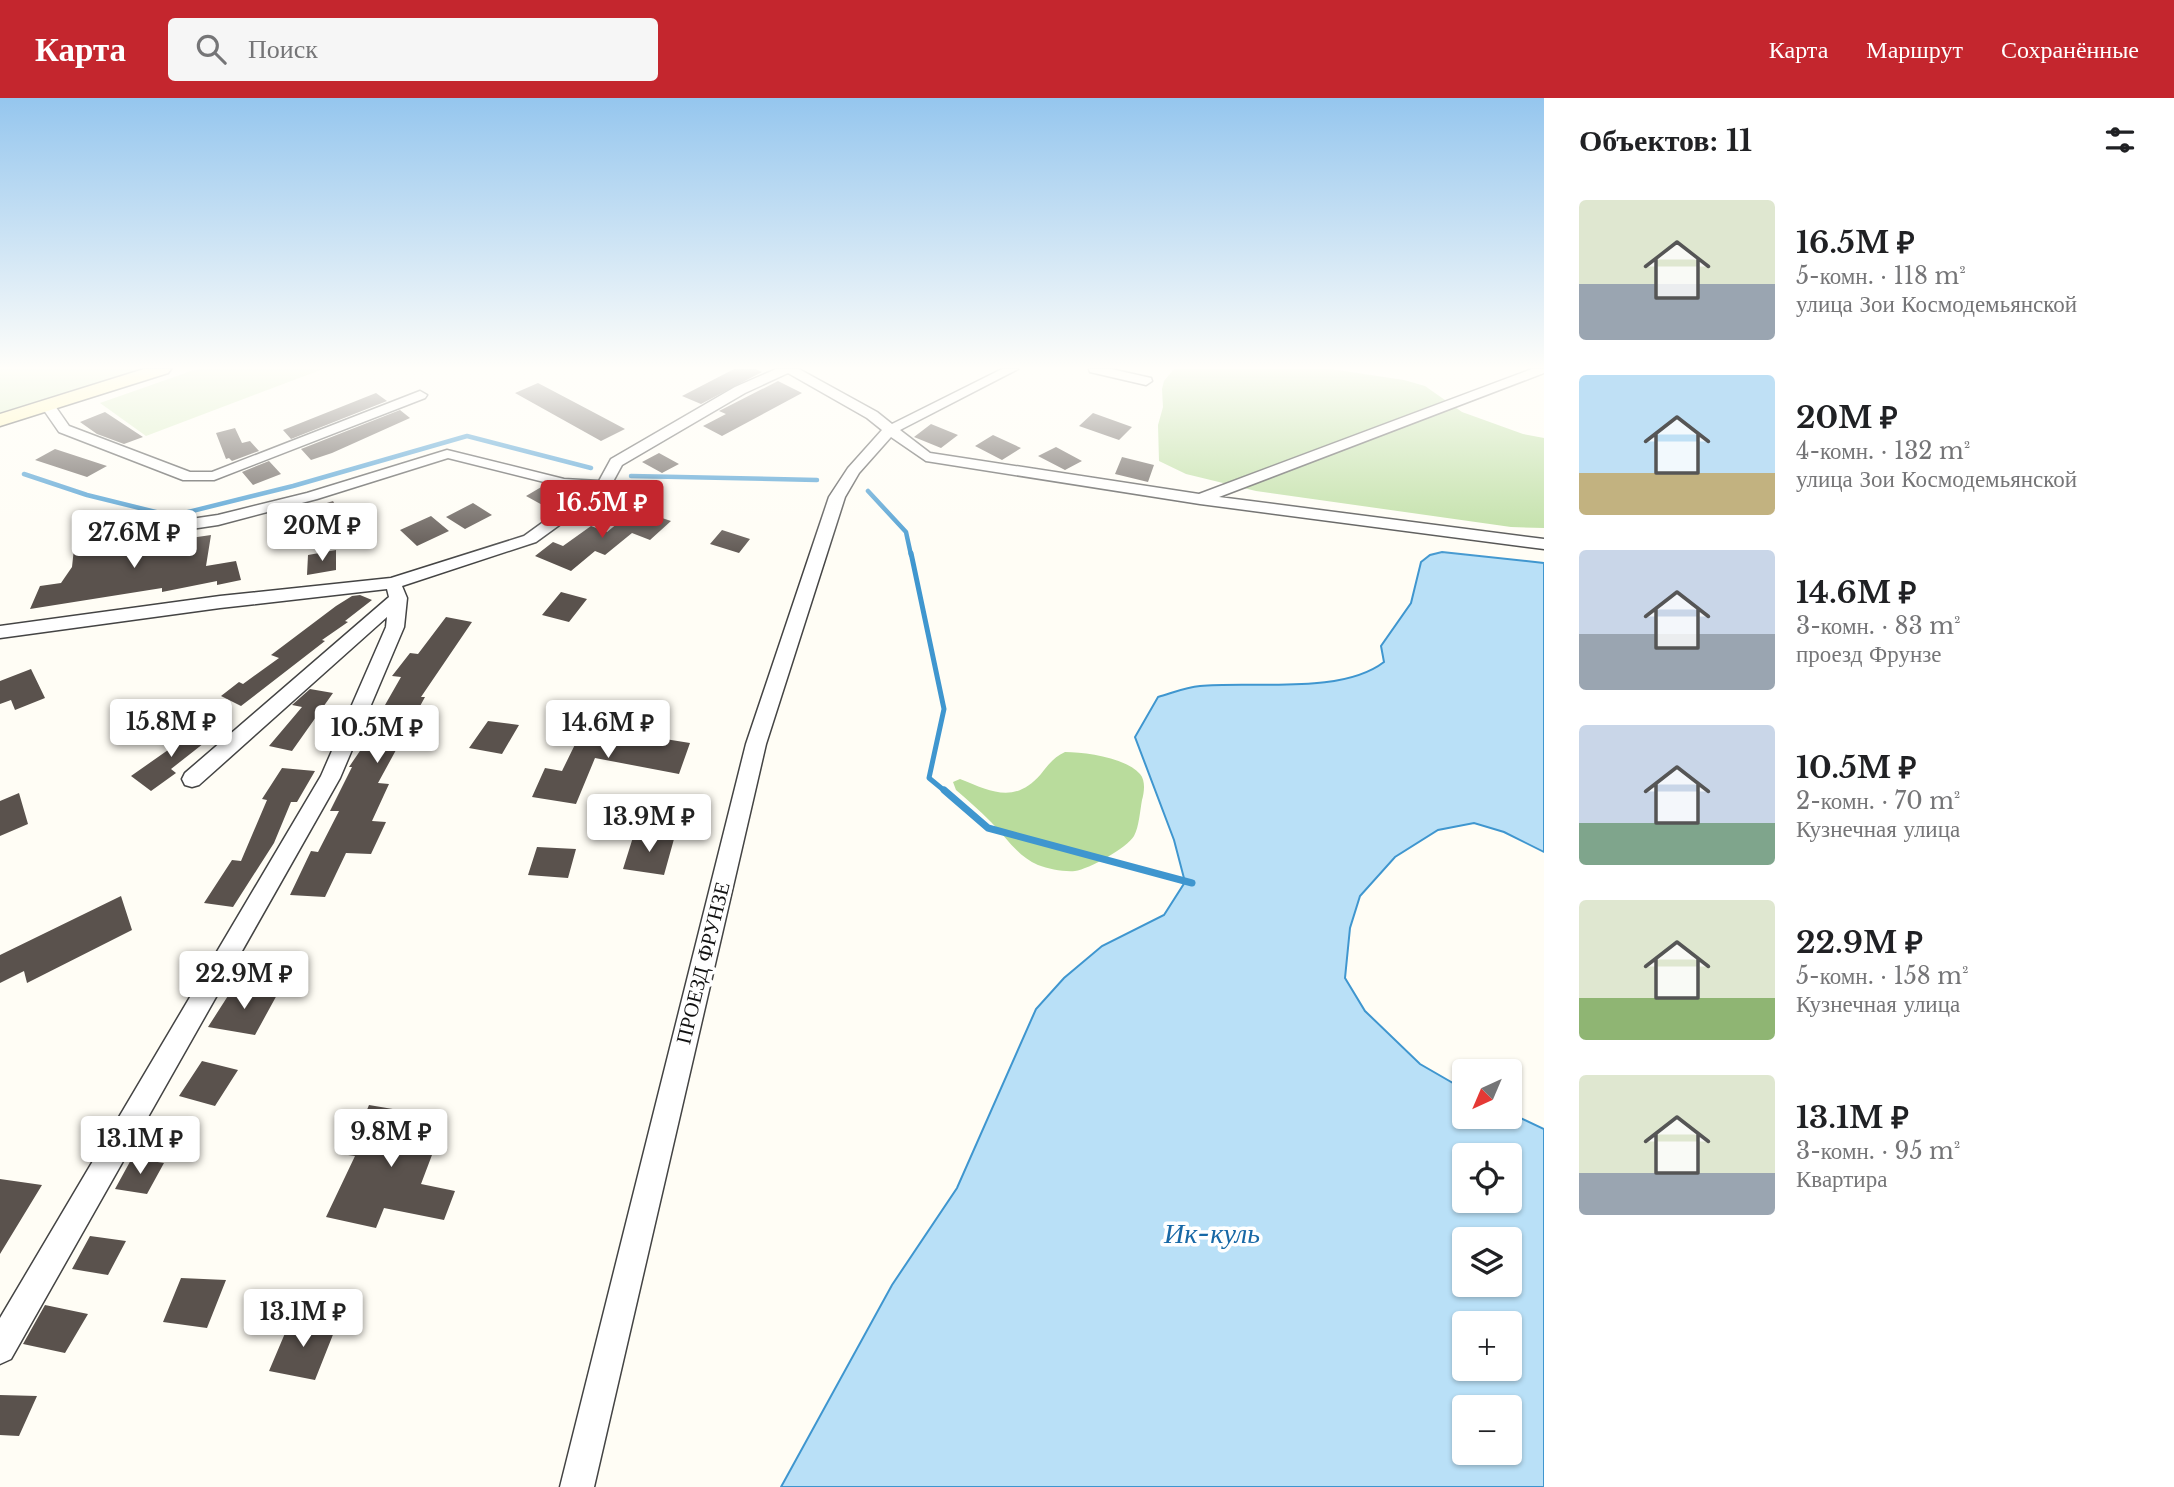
<!DOCTYPE html>
<html lang="ru">
<meta charset="utf-8">
<style>
body{margin:0;font-family:"Libre Baskerville",serif;background:#f6f6f6;color:#202124;height:100vh;display:flex;flex-direction:column;font-size:26px;white-space:nowrap}
*{box-sizing:border-box;margin:0}
p{font-size:23px;color:#757577}
.icon{flex:none;width:38px;height:38px;fill:none;stroke:currentColor;stroke-width:2;stroke-linecap:round;stroke-linejoin:round}
.map{position:relative;flex:1;overflow:hidden}
.details{display:flex;flex-direction:column;background:#fff;width:630px}
.details>*{flex:none}
.needle{width:46px;rotate:224deg}
.tools{position:absolute;left:1452px;top:961px;display:grid;gap:14px}
.tools a{display:grid;place-items:center;width:70px;height:70px;border-radius:7px;background:#fff;box-shadow:0 2px 5px #0004;font-size:35px}
.price{position:absolute;translate:-50% -60px;padding:0 16px;border-radius:7px;background:#fff;color:#222;font-size:23px;line-height:46px;filter:drop-shadow(0 2px 4px #0008)}
.price::after{content:'';position:absolute;left:50%;top:42px;width:21px;height:16px;margin-left:-10px;background:inherit;clip-path:polygon(0 0,100% 0,50% 100%)}
.price.current{background:#c4262e;color:#fff}
ul{padding:0;list-style:none}
li{display:flex;align-items:center;gap:21px;height:175px;padding:0 35px}
li span{display:grid;place-items:center;flex:none;width:196px;height:140px;border-radius:7px;color:#555}
li>.icon{margin-inline-start:auto}
span .icon{width:84px;height:84px;fill:#fffc;stroke-width:1}
li b{font-size:30px}
h2{display:flex;justify-content:space-between;align-items:center;height:84px;padding:0 35px;font-size:30px}
header{display:flex;align-items:center;gap:42px;box-sizing:border-box;height:98px;padding:0 35px;background:#c4262e;color:#fff}
header strong{font-size:33px}
nav{display:flex;gap:38px;margin-inline-start:auto;font-size:24px}
.search{width:490px;height:63px;background:#f6f6f6;display:flex;align-items:center;gap:18px;box-sizing:border-box;padding:0 24px;border-radius:7px;color:#757577;font-size:26px}
main{display:flex;flex:1;min-height:0}
.map>svg:first-child{display:block}
.green{fill:#d5ebbd}
.forest{fill:#b9dc9c}
.water{fill:#b9e0f7;stroke:#3f96cf;stroke-width:2;fill-rule:evenodd}
.lines{fill:none;stroke-linecap:round;stroke-linejoin:round}
.stream-far2{stroke:#3f96cf;stroke-width:4.5}
.stream-far1{stroke:#3f96cf;stroke-width:5}
.stream{stroke:#3f96cf;stroke-width:7}
.building{fill:#5a524d}
.street-casing{stroke:#444;stroke-width:3}
.secondary-casing{stroke:#333;stroke-width:3}
.street{fill:#fff;fill-rule:evenodd}
.secondary{fill:#fff6b0;fill-rule:evenodd}
.labels{text-anchor:middle;dominant-baseline:central;stroke-width:7;stroke-linejoin:round;paint-order:stroke}
.street-label{font-size:21px;fill:#111;stroke:#fff}
.near-water-label{font-size:28px;font-style:italic;fill:#1768a6;stroke:#fff}
</style>
<header>
<strong>Карта</strong>
<div class="search"><svg class="icon" aria-label="search" viewBox="0 0 24 24"><circle cx="10" cy="10" r="6"/><path d="M15 15l6 6"/></svg>Поиск</div>
<nav><a>Карта</a><a>Маршрут</a><a>Сохранённые</a></nav>
</header>
<main>
<div class="map">
<svg width="1544" height="1389" viewBox="0 0 1544 1389">
<rect width="100%" height="100%" fill="#fffdf5"/>
<!-- green -->
<path class="green" d="M0,271H145L0,318Z
M197,271H323L146,338L100,305Z"/>
<!-- forest -->
<path class="forest" d="M1174,271H1331L1404,282L1425,288L1462,314L1523,336L1544,340V430L1511,429L1256,393L1186,376L1159,363L1158,327L1163,309L1162,291L1164,283Z
M1065,654C1086,654 1126,660 1140,676C1146,683 1144,695 1142,702C1140,713 1139,729 1134,738C1127,750 1089,771 1075,773C1064,774 1049,771 1038,767C1018,759 1006,739 991,724C980,713 968,702 956,692L953,684L960,681C992,694 1015,706 1041,676C1048,667 1054,659 1065,654Z"/>
<!-- water -->
<path class="water" d="M1442,454L1544,465V754L1504,734L1474,725L1438,732L1395,759L1360,798L1350,830L1345,880L1365,913L1420,966L1465,992V1018H1510V1015L1544,1031V1389H781L892,1187L957,1090L1036,911L1064,880L1102,848L1164,817L1185,784L1174,742L1135,639L1158,599C1172,595 1186,589 1200,588C1254,583 1341,597 1384,564L1381,548L1411,505L1421,464L1430,457ZM1465,1057H1510V1102H1465ZM1465,1141H1510V1186H1465ZM1465,1225H1510V1270H1465ZM1465,1309H1510V1354H1465Z"/>
<g class="lines">
<!-- stream-far2 -->
<path class="stream-far2" d="M24,376L87,397L172,418L293,388L467,338L591,370
M631,378L817,382
M868,393L906,434L911,457"/>
<!-- stream-far1 -->
<path class="stream-far1" d="M911,455L944,611L929,680L946,694"/>
<!-- stream -->
<path class="stream" d="M944,692L988,730L1192,785"/>
</g>
<!-- building -->
<path class="building" d="M734,271H756L762,274L701,306L682,298Z
M778,283L802,295L722,338L703,328L726,316L719,313Z
M538,285L593,314L625,331L601,343L515,295Z
M376,295L387,303L291,341L283,332Z
M400,312L410,320L332,355L311,362L301,351Z
M105,314L143,339L124,346L97,336L80,324Z
M1093,315L1132,329L1119,342L1079,328Z
M931,326L958,337L941,350L914,339Z
M235,330L242,345L250,343L259,353L232,363L229,360L226,361L216,335Z
M993,337L1021,350L1002,362L975,348Z
M1056,349L1082,363L1065,372L1038,358Z
M55,351L107,368L87,379L35,362Z
M659,355L679,366L662,375L642,364Z
M1122,359L1154,367L1148,384L1115,376Z
M269,363L281,376L253,387L242,374Z
M543,388L563,398L546,409L526,398Z
M333,403L342,419L307,430L299,414Z
M473,405L492,417L465,431L446,419Z
M635,411L671,423L650,442L632,435L605,457L595,453L571,473L535,458L553,444L563,448L591,428L607,434Z
M431,418L449,433L417,448L400,432Z
M722,432L750,441L739,455L710,446Z
M109,434L108,452L211,437L206,468L236,463L241,482L217,487V483L162,494V490L30,511L40,488L61,485L72,469L75,441Z
M336,452V472L307,477L308,457Z
M561,494L587,501L569,524L542,517Z
M360,497L372,502L345,523L348,524L322,542L325,543L241,608L221,598L239,584L243,586L279,560L271,557L336,508L352,498Z
M446,519L472,524L421,599H425L378,685L389,686L372,723L386,724L371,756L346,755L325,799L290,797L311,753L318,754L339,713H330L352,669H349L381,622L377,621L401,579L392,578L410,555L418,556Z
M31,571L45,600L15,612L11,602L0,606V583Z
M310,591L333,595L292,653L269,648L302,609L292,607Z
M488,623L519,627L502,656L469,650Z
M195,628L213,638L171,671L176,675L151,693L131,678L178,645L175,643Z
M584,628L690,645L679,676L595,660L576,706L532,699L545,670L562,673Z
M282,670L315,673L297,704H291L274,745L233,809L204,805L232,762L241,763L267,702L262,701Z
M19,695L28,726L0,738V703Z
M634,736L674,741L664,777L623,771Z
M537,749L576,751L568,780L528,777Z
M121,798L132,832L27,885L24,873L0,885V857Z
M233,890L278,895L255,937L208,929Z
M202,963L238,972L215,1008L179,998Z
M369,1007L446,1020L421,1086L455,1093L444,1122L384,1110L376,1130L326,1119L355,1058L348,1057Z
M132,1060L164,1065L147,1096L115,1091Z
M0,1081L42,1087L0,1156Z
M90,1138L126,1143L108,1177L72,1171Z
M181,1180L226,1182L207,1230L163,1224Z
M45,1207L88,1216L65,1255L23,1246Z
M291,1221L336,1229L315,1282L269,1273Z
M0,1297L37,1298L19,1338L0,1337Z"/>
<g class="lines">
<defs>
<path id="street" d="M776,271H799L877,314L892,326L1002,271H1018L900,332L930,355L1199,396L1532,271H1544V275L1219,399L1544,441V451L1200,406L926,363L891,339L859,375L845,399L766,646L594,1389H560L746,646L829,399L848,370L882,332L867,320L788,275L745,295L622,367L609,391L536,444L402,488L407,500L404,529L340,680L11,1261L0,1266V1220L321,678L386,529L387,519L199,687L192,689L185,687L182,681L185,675L389,499L387,491L220,510L0,540V528L220,498L391,480L524,438L589,391L564,389L448,360L317,401L218,427L171,434L163,429L171,424L218,417L307,395L447,352L564,381L599,383L611,361L735,289Z
M1089,271H1111L1151,280L1152,283L1146,287L1090,274Z
M420,293L427,297L425,300L214,382H183L59,334L41,308L43,305H53L69,328L190,374H212Z"/>
<path id="secondary" d="M144,271H171L168,275L0,328V316Z"/>
</defs>
<!-- street casing -->
<use href="#street" class="street-casing"/>
<!-- secondary casing -->
<use href="#secondary" class="secondary-casing"/>
<!-- street -->
<use href="#street" class="street"/>
<!-- secondary -->
<use href="#secondary" class="secondary"/>
</g>
<!-- sky -->
<linearGradient id="sky" x2="0" y2="1"><stop stop-color="#95c6ee"/><stop offset="0.58" stop-color="#fffefa"/><stop offset="1" stop-color="#fffefa" stop-opacity="0"/></linearGradient>
<rect width="1544" height="465" fill="url(#sky)"/>
<g class="labels">
<!-- street labels -->
<g class="street-label">
<text transform="translate(703 865) rotate(-76)">ПРОЕЗД ФРУНЗЕ</text>
</g>
<!-- near-water labels -->
<g class="near-water-label">
<text x="1212" y="1135">Ик-куль</text>
</g>
</g>
</svg>
<div class="tools">
<a><svg class="needle" viewBox="-14 -14 28 28"><path d="M0-13l5 13h-10z" fill="#e53935"/><path d="M0 13l5-13h-10z" fill="#757577"/></svg></a>
<a><svg class="icon" aria-label="locate" viewBox="0 0 24 24"><circle cx="12" cy="12" r="6"/><path d="M12 2v4M12 18v4M2 12h4M18 12h4"/></svg></a>
<a><svg class="icon" aria-label="layers" viewBox="0 0 24 24"><path d="M12 4l9 5-9 5-9-5zM3 14l9 5 9-5"/></svg></a>
<a>+</a>
<a>−</a>
</div>
<b class="price current" style="left:602px;top:442px">16.5M ₽</b>
<b class="price" style="left:322px;top:465px">20M ₽</b>
<b class="price" style="left:134px;top:472px">27.6M ₽</b>
<b class="price" style="left:171px;top:661px">15.8M ₽</b>
<b class="price" style="left:608px;top:662px">14.6M ₽</b>
<b class="price" style="left:377px;top:667px">10.5M ₽</b>
<b class="price" style="left:649px;top:756px">13.9M ₽</b>
<b class="price" style="left:244px;top:913px">22.9M ₽</b>
<b class="price" style="left:391px;top:1071px">9.8M ₽</b>
<b class="price" style="left:140px;top:1078px">13.1M ₽</b>
<b class="price" style="left:303px;top:1251px">13.1M ₽</b>
</div>
<section class="details">
<h2>Объектов: 11<svg class="icon" aria-label="filters" viewBox="0 0 24 24"><path d="M4 7h16M4 17h16"/><circle cx="9" cy="7" r="2"/><circle cx="15" cy="17" r="2"/></svg></h2>
<ul>
<li><span style="background:linear-gradient(#dfe7d0 60%,#9aa5b1 0)"><svg class="icon" aria-label="home" viewBox="0 0 24 24"><path d="M3 11l9-7 9 7M6 9v11h12V9"/></svg></span><div><b>16.5M ₽</b><p>5-комн. · 118 m²</p><p>улица Зои Космодемьянской</p></div></li>
<li><span style="background:linear-gradient(#bfe0f5 70%,#c2b280 0)"><svg class="icon" aria-label="home" viewBox="0 0 24 24"><path d="M3 11l9-7 9 7M6 9v11h12V9"/></svg></span><div><b>20M ₽</b><p>4-комн. · 132 m²</p><p>улица Зои Космодемьянской</p></div></li>
<li><span style="background:linear-gradient(#c9d6e8 60%,#9aa5b1 0)"><svg class="icon" aria-label="home" viewBox="0 0 24 24"><path d="M3 11l9-7 9 7M6 9v11h12V9"/></svg></span><div><b>14.6M ₽</b><p>3-комн. · 83 m²</p><p>проезд Фрунзе</p></div></li>
<li><span style="background:linear-gradient(#c9d6e8 70%,#7fa58c 0)"><svg class="icon" aria-label="home" viewBox="0 0 24 24"><path d="M3 11l9-7 9 7M6 9v11h12V9"/></svg></span><div><b>10.5M ₽</b><p>2-комн. · 70 m²</p><p>Кузнечная улица</p></div></li>
<li><span style="background:linear-gradient(#dfe7d0 70%,#8fb573 0)"><svg class="icon" aria-label="home" viewBox="0 0 24 24"><path d="M3 11l9-7 9 7M6 9v11h12V9"/></svg></span><div><b>22.9M ₽</b><p>5-комн. · 158 m²</p><p>Кузнечная улица</p></div></li>
<li><span style="background:linear-gradient(#dfe7d0 70%,#9aa5b1 0)"><svg class="icon" aria-label="home" viewBox="0 0 24 24"><path d="M3 11l9-7 9 7M6 9v11h12V9"/></svg></span><div><b>13.1M ₽</b><p>3-комн. · 95 m²</p><p>Квартира</p></div></li>
</ul>
</section>
</main>
